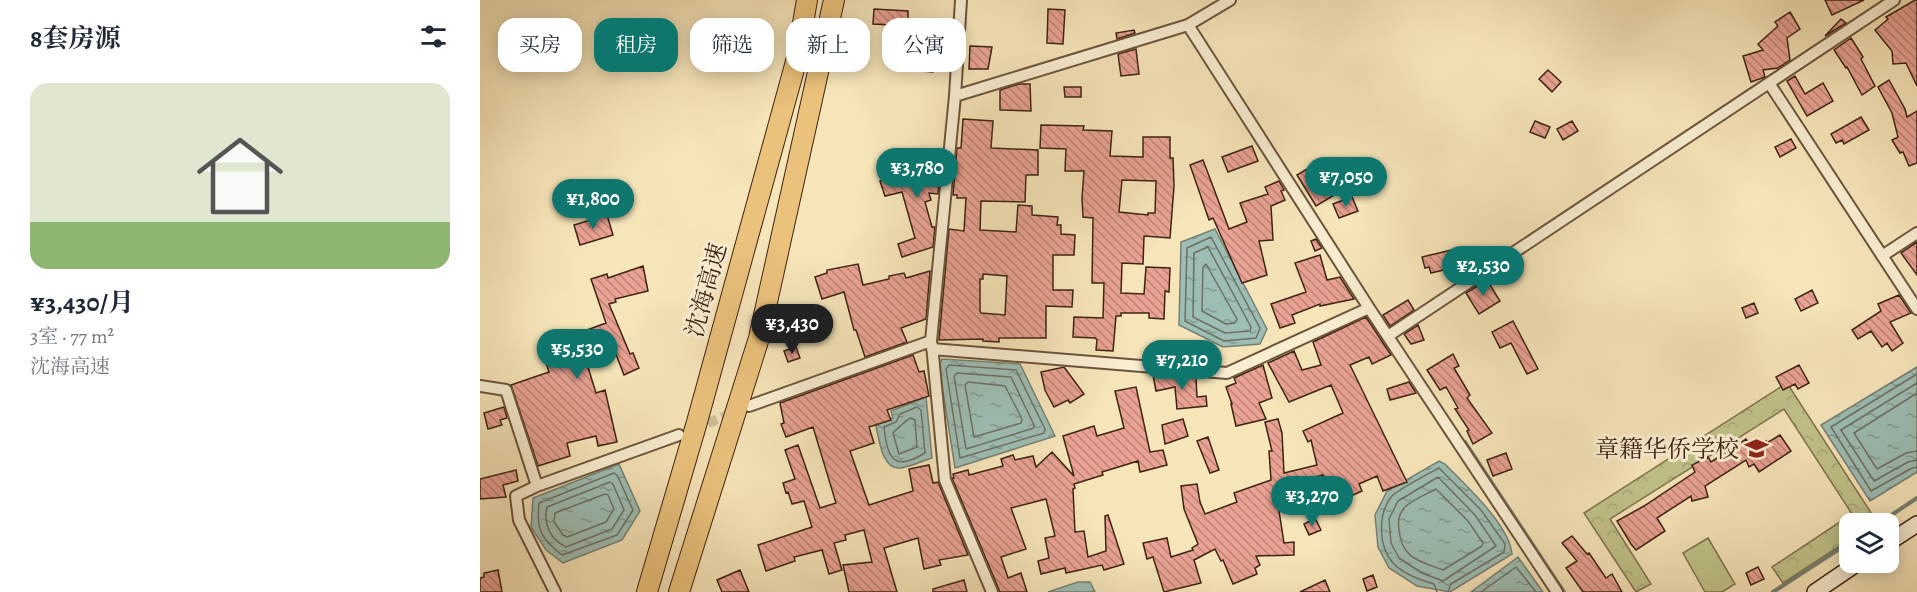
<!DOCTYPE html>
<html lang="zh">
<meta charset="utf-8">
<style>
body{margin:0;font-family:Alegreya,"Noto Serif SC",serif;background:#f2f2f3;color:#1f2937;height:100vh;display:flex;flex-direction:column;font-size:22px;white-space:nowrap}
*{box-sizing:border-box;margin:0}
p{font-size:20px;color:#747a83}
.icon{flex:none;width:33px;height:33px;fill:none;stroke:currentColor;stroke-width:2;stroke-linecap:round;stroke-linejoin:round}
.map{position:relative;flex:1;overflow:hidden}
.details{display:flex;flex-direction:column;background:#fff;width:480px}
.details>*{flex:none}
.hud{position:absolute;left:18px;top:18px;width:570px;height:54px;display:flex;gap:12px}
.controls{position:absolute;left:1359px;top:513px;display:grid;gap:12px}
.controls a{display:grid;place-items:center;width:60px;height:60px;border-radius:12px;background:#fff;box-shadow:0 3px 15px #0003;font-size:30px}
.price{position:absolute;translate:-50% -51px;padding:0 14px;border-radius:21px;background:#0f766e;color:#fff;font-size:20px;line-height:39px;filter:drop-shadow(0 2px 3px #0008)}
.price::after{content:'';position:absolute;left:50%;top:36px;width:18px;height:14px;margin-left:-9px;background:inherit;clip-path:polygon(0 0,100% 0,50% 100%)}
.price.current{background:#222;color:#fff}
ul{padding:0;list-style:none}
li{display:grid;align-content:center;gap:12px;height:318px;padding:0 30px}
li span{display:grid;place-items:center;height:186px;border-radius:18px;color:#555}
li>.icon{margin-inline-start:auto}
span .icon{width:108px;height:108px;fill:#fffc;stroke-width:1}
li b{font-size:26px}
h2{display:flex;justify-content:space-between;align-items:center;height:72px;padding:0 30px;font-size:26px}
.chip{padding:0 21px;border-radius:18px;background:#fff;box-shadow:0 3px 15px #0003;font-size:21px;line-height:54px}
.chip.current{background:#0f766e;color:#fff}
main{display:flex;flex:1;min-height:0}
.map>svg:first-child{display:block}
.forest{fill:url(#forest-crowns);stroke:#80734f;stroke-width:1.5}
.garden{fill:#c1c38b;stroke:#80734f;stroke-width:1.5}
.water{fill:url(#water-ripples);stroke:#778074;stroke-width:1.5}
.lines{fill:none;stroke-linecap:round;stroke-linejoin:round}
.shore{stroke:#6e7064;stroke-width:1.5}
.stream{stroke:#778074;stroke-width:4}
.building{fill:url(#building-back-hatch);stroke:#3e2313;stroke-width:1.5;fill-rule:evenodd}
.street-tunnel{stroke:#d1be98;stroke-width:10;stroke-dasharray:10 5;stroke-linecap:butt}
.street-casing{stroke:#6c543c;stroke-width:14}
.secondary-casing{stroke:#3e2313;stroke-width:18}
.highway-casing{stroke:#3e2313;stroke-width:22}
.street{stroke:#f9eed2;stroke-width:10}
.secondary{stroke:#f9eed2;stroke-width:15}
.highway{stroke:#ebc27c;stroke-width:20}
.labels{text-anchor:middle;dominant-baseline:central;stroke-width:6;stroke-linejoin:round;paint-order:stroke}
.street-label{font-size:24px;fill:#3e2313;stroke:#f9eed2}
.poi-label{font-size:24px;fill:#3e2313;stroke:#f9eed2;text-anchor:end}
</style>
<main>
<section class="details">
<h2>8套房源<svg class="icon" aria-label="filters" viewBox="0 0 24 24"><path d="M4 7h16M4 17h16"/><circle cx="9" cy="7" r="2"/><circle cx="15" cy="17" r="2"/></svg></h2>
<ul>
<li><span style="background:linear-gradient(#dfe7d0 75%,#8fb573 0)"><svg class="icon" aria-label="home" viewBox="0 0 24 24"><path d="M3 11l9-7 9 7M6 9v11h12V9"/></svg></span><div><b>¥3,430/月</b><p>3室 · 77 m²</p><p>沈海高速</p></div></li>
</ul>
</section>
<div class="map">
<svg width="1437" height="592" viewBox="0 0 1437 592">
<defs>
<pattern id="forest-crowns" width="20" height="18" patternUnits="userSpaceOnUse" patternTransform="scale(1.5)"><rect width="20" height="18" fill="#c1c38b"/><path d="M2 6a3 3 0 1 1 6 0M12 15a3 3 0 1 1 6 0" fill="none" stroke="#a7a777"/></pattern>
<pattern id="water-ripples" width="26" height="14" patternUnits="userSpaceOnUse" patternTransform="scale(1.5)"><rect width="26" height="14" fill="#9dbeb4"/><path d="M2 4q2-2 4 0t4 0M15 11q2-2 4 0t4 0" fill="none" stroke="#819a91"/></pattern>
<pattern id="building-back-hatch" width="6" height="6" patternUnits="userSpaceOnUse" patternTransform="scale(1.5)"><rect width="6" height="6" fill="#e9a293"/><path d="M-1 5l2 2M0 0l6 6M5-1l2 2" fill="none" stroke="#be8477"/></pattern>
</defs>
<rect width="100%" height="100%" fill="#f6e5b9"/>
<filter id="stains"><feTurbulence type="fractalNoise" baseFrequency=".00333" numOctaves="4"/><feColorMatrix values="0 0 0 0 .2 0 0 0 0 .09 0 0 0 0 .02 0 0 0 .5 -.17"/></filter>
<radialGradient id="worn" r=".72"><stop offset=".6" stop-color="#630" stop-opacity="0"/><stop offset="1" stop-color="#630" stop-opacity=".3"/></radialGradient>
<!-- forest -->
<path class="forest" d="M1307,383L1397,522L1370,524L1369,540L1303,583L1292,567L1372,514L1304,409L1130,519L1171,584L1156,592L1104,513Z"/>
<!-- garden -->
<path class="garden" d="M1228,538L1255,584L1242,592H1225L1203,553Z"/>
<!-- water -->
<path class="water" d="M735,229L787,329L780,344L743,347L699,325L701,242Z
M462,359L540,364L575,436L475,468L459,366Z
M1437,367V472L1390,501L1341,425Z
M446,397L452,458C442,461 431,467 420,468C401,470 399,436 395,422L413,418L411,411Z
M959,461L965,464C986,486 1029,524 1032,554L970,592L937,586L909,568L898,547L895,515L907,491Z
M139,464L160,511L142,540L83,563L66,550L51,527L53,498Z
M1038,557L1063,592H991Z
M598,582H610L615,592H568Z"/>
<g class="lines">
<!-- shore -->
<path class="shore" d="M731,237L780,328L776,338L744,341L705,321L707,248Z
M728,247L771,327L770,331L745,333L713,317L714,253Z
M726,264L757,319L755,323L746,324L722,311L723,267Z
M469,365L536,370L565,429L564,433L480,458L466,369Z
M477,373L531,377L554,425V428L486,449L474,376Z
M1437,374L1351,427L1391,491L1432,468L1437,467
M488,382L525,386L542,419L541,423L494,437L485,385Z
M1437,383L1361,430L1394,481L1428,462L1437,460
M1437,393L1374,433L1397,469L1426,453L1437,451
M437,407L441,410L445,453C414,472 407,459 404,427L416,422L420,414Z
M431,418L435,420L437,447L419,454L413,433C417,429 427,419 431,418Z
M134,473L137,475L153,510L137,535L82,555C61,539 56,529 59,503Z
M958,477L995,515L1016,546L963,581L942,573L919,558L911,543L909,519L918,501Z
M130,482L133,484L144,510L132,529L86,547C70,539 63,524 67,507Z
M956,489L988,521L1003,543L1002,546L963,570C939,561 922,559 919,530C918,522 918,515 924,508C931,500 947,494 956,489Z
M125,494L128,495L134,509L126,522L87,537L83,535L74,522L75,513Z
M957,592L954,584C940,580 923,574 913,563C898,546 898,514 911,497C917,490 950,473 959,468L1001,510L1025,544L1024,552L971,584L968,592
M1001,592L1036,567L1056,592"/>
<!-- stream -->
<path class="stream" d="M985,442L1084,592
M1398,524L1437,498
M1293,592L1370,542"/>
</g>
<!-- building -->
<path class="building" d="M1345,0H1384L1352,15Z
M1435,0H1437V86L1426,63L1413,64L1412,51L1395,30L1408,19L1406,17Z
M394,9L428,11V26L393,24Z
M568,9L585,10L583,44L567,43Z
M1310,12L1320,29L1307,38L1310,60L1298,68L1283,70L1285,77L1271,82L1263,56L1283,50L1278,44L1298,26L1295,22Z
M1361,19L1366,23L1345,36Z
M654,30L655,33L637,39L636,33Z
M1371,38L1383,57L1381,59L1395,86L1382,95L1367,67L1366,68L1354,50Z
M490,46L512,47L508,69H489Z
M429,49L454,50L453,72L428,70Z
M656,49L659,74L641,76L638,54Z
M1068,70L1081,82L1072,92L1059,79Z
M1315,76L1325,94L1343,83L1353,101L1327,116L1307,81Z
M1409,80L1425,109L1427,117L1437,111V163L1429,166L1423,152L1420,153L1412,140L1418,137L1412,113L1398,87Z
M539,84H550L551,111L520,110V90Z
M584,87H601V97H585Z
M1381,117L1389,130L1364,144L1362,140L1356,143L1351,134Z
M483,119L513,121L511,148L558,150V175H546L545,202L501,201L500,230L536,232L538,205L552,206V215L578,217L577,225H581V234L595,235L594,255H573V290H593L592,307L566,306V338H519V342L503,341V339L459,340L469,229L484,231L486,198H477V195H473L477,148H481ZM503,274L527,276L525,315L501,313L500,311V279H503Z
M1055,121L1070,127L1065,138L1050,132Z
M1092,121L1098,131L1083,140L1077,129Z
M561,125L604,126L603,130L632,131L630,156L663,157V137H690V158H693L694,186L690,238L664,236L663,264L642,263L641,293L664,294L666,267L690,268L689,292L685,291L684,319L669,318V313H641V316H636L633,351L616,350L617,340L615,338L593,337L594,317L623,318L624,283H612L613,218L603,217L602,198L604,171H585L586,149L560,148ZM642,180L676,181L675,213H668V215L639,212Z
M1311,139L1316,148L1300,157L1295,147Z
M772,146L778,161L748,172L742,157Z
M462,154L458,194L449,193L451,200L445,202L452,227H455L453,247L422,257L418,244L435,238L422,192L405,196L400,181L417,176L415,167Z
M723,160L749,229L767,222L760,203L788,194L785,187L799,181L804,190L801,191L805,200L791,206L793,240L779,241L787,275L762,283L733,218L729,220L710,165Z
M837,163L856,194L836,206L817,175Z
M872,197L878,211L859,218L853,204Z
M127,215L133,235L100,245L94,225Z
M836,239L842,248L835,251L831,241Z
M1437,242V275L1421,253Z
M976,249L980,266L951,273L949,267L945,268L942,257Z
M840,255L847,280L860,277L874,299L840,306V304L812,315L815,323L800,328L791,304L826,292L815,263Z
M378,264L383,285L409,279V276L424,273L426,278L450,271L446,319L421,328L427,342L385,357L376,330H374L364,292L342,299L335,277L347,273V270Z
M163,266L168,291L135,299L136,302L129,304L150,354L153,353L159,368L144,375L132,344L103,351L116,393L125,390L137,442L118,446L116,436L87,443L90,456L58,466L31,385L69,372L61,347L126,323L111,279L127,274L128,278Z
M1007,280L1020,301L999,314L986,293Z
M1332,290L1338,303L1321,311L1315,299Z
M1419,295L1431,313L1410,322L1423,343L1412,351L1407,343L1402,347L1391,331L1378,339L1372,330L1401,311L1398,304Z
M928,300L934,310L910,326L903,315Z
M1274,303L1278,313L1266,318L1262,308Z
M886,317L911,355L892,364L889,357L870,365L927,482L903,491L897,476L879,484L882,491L855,503L843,475L824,480L826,489L797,498L804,543L814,542V555L776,556L780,565L775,568L777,574L753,584L743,560L741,561L735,549L714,560L721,583L684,592L673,557L667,559L663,543L687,538L691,557L713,550L712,548L718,544L704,509L701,486L717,484L720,502L725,514L757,502L754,493L791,480L789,451H792L785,422L798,419L802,433L804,473L837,465L831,440L828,442L823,431L863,413L851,385L809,402L788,363L814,351L822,370L841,365L833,342Z
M1033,321L1058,369L1047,374L1031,343L1020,348L1012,332Z
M938,325L944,340L931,344L924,334Z
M316,347L320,358L308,362L304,351Z
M973,354L979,366L974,368L990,395L987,398L1012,433L993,444L987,431L989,430L975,409L978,408L966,387L960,390L947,370Z
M433,355L439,372L444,371L449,396L407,410L411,420L389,427L394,443L370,451L389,505L433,491L429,469L449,465L453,483L458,482L488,555L459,560L461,565L444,569L438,538L404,548L417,592H369L363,565L392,562L384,530L365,535L366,540L354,543L362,570L349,574L342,550L314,557L315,561L286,571L278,545L332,527L324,501L312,504L308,492L306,493L303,483L315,479L305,450L318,445L340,508L356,503L333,427L306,437L301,424L304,423L300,403Z
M783,365L792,398L779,403L786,419L756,426L751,404H752L746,387L756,383L754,378Z
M1319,365L1329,383L1318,389L1315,384L1303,390L1296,377Z
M584,367L604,394L590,403L588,400L574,407L565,390L561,372Z
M673,375L716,378L717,397L726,396L727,406L697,409L695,387L676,391Z
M929,382L936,393L910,400L907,389Z
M656,387L670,452L683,450L687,465L660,472L658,461L622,472L623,475L594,484L595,488L593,489L595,532L604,531L608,557L626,551L625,516L628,515L644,564L624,570L622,565L586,573L585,568L561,574L558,561L569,558L565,538L575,536L566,499L531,508L546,549L521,557L528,578L541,573L547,592H520L472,478H474L473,474L488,470L489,475L523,466L521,459L533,455L535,460L553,456L556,467L572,452L594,476L583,436L614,426L617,436L644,428L635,391Z
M24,407L27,418L20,420L22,425L8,429L4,413Z
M703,419L708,436L685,444L682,425Z
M1300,435L1311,451L1279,472L1274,464L1269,467L1266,460L1225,486L1228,497L1212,501L1211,496L1177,518L1185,531L1156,550L1151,544L1137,521L1164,506L1215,472L1212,465L1228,457L1231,462L1266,439L1272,448L1286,441L1287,443Z
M728,437L739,470L730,473L717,441Z
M1026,453L1032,469L1013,476L1007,460Z
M36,470L38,481L23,485L26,497L0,499V479Z
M835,518L841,530L829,535L824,524Z
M1092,536L1107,554L1109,553L1126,578L1132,574L1142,592H1103L1086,568L1097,561L1082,543Z
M1278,567L1284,579L1271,585L1266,573Z
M18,570L22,592H0V578L4,577V573Z
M260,570L269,592H242L237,580Z
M893,575L897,587L887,591L883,579Z
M484,580L487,592H453V589Z
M845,580L850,592H820Z"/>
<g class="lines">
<!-- street-tunnel -->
<path class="street-tunnel" d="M214,429L255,412"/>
<defs>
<path id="street" d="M708,25L889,308L1077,592
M1289,83L1437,309
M475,96L708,25L750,0
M1402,256L1437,233
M908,336L1414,0
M452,345L465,480L512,592
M452,349L747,373L889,308
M0,386L26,390L57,486
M269,406L451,341L475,96L481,0
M75,592L39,520L36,496L57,486L199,435"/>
<path id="secondary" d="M1408,543L1437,524
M1335,592L1379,562"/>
<path id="highway" d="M167,592L217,422L317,58L327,0
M199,592L279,338L354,0"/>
</defs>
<!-- street casing -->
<use href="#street" class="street-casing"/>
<!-- secondary casing -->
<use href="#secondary" class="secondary-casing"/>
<!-- highway casing -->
<use href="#highway" class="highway-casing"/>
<!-- street -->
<use href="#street" class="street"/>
<!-- secondary -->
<use href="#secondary" class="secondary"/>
<!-- highway -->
<use href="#highway" class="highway"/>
</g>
<!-- icons -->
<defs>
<symbol id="school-bare" viewBox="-9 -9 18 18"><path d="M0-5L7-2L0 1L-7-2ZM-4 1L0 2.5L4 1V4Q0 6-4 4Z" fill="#8f2418" stroke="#f9eed2" stroke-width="2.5" paint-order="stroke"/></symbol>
</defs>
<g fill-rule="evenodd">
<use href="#school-bare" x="1260" y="432" width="33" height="33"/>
</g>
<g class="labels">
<!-- street labels -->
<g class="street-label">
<text transform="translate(226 290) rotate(-75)">沈海高速</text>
</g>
<!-- poi labels -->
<g class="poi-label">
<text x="1259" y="449">章籍华侨学校</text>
</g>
</g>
<rect width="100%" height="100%" filter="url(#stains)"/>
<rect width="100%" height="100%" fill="url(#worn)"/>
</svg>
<div class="controls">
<a><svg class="icon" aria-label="layers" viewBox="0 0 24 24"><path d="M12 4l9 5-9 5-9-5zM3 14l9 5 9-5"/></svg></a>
</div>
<b class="price" style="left:437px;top:199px">¥3,780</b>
<b class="price" style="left:866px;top:208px">¥7,050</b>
<b class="price" style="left:113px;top:230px">¥1,800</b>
<b class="price" style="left:1003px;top:297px">¥2,530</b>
<b class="price current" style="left:312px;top:355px">¥3,430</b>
<b class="price" style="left:97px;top:380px">¥5,530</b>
<b class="price" style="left:702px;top:391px">¥7,210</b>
<b class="price" style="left:832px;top:527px">¥3,270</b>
<div class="hud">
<a class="chip">买房</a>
<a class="chip current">租房</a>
<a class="chip">筛选</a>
<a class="chip">新上</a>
<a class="chip">公寓</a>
</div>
</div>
</main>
